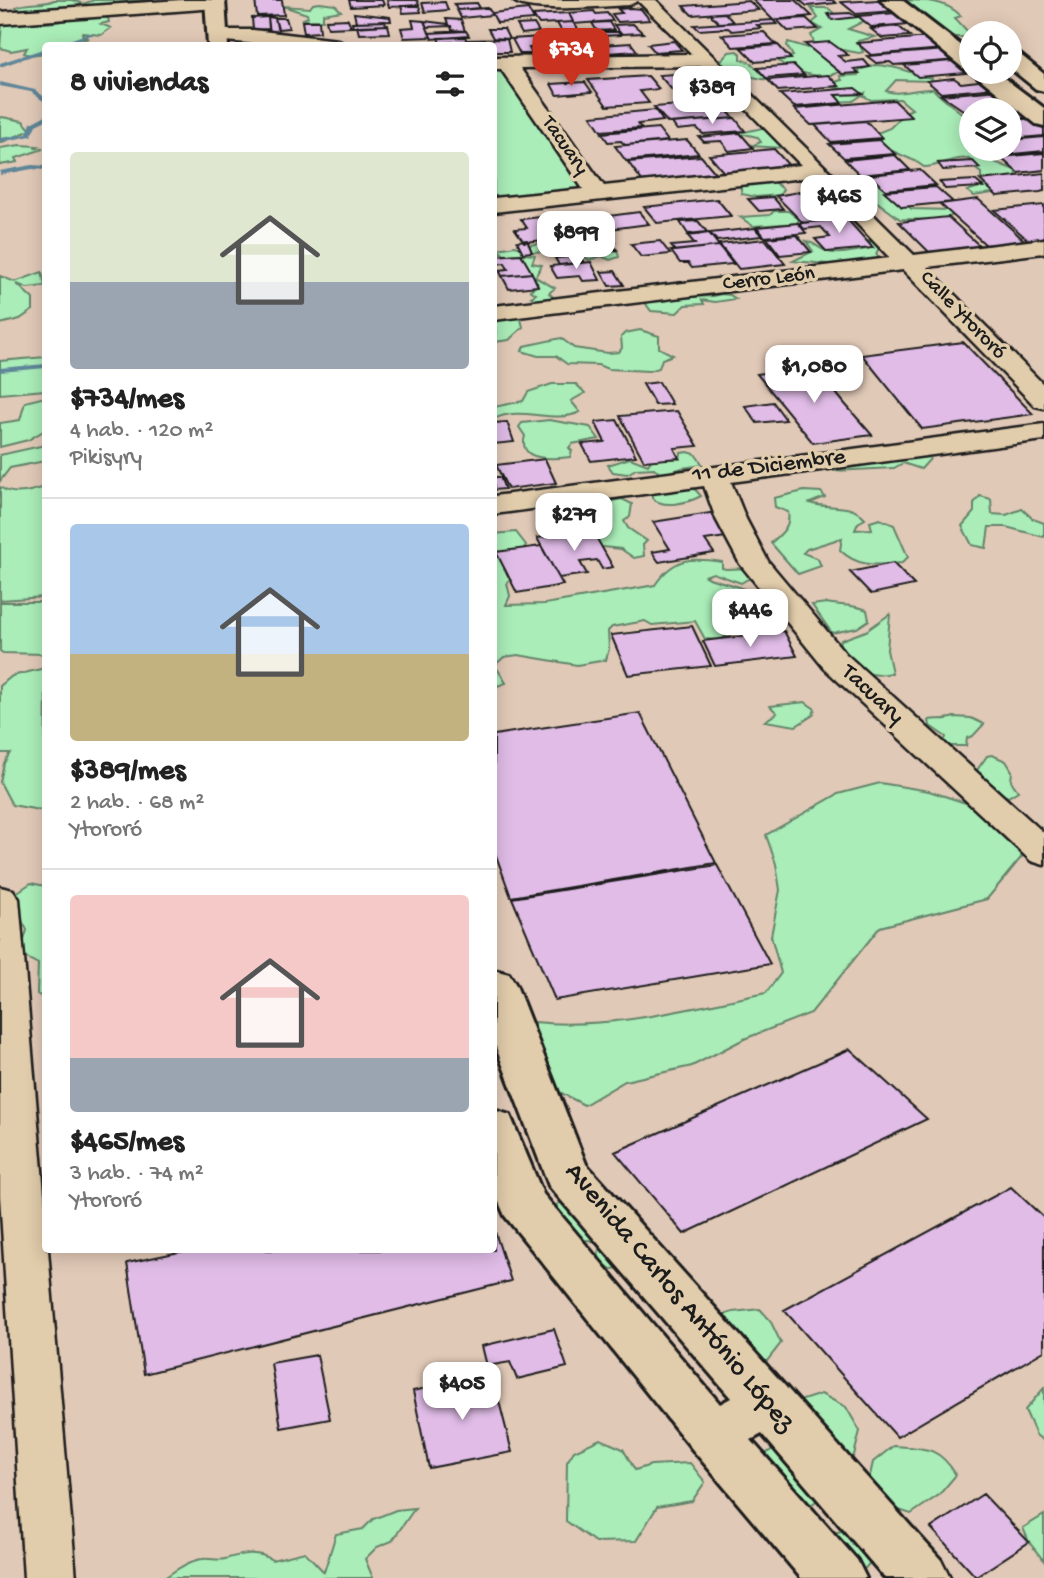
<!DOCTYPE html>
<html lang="es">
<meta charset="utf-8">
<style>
body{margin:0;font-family:"Gochi Hand",sans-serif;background:#f2f2f2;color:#222;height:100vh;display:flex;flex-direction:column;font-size:26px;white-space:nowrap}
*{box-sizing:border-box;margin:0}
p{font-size:23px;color:#767676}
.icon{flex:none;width:38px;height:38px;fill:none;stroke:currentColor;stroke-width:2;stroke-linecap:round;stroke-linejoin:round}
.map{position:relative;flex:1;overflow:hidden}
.panel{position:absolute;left:42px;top:42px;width:455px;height:1211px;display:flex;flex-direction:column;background:#fff;border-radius:7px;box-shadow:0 4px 18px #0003}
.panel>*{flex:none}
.buttons{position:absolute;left:959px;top:21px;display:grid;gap:14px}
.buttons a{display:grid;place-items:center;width:63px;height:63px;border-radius:50%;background:#fff;box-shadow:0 4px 18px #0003;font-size:35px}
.price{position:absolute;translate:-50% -60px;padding:0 16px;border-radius:14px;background:#fff;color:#222;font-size:23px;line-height:46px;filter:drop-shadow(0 2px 4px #0008)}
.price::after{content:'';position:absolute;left:50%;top:42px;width:21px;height:16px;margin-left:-10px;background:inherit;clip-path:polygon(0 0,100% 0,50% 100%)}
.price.on{background:#c8321e;color:#fff}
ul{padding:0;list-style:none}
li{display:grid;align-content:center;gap:14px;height:371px;padding:0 28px}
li+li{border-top:2px solid #e0e0e0}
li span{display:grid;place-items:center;height:217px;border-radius:7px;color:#555}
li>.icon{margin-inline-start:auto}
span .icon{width:126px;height:126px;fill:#fffc;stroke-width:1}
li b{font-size:30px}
h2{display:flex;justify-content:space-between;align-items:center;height:84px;padding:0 28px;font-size:30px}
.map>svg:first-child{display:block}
.green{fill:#aaedb8;stroke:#63846a;stroke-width:2}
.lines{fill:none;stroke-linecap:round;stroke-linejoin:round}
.stream{fill:#5e8699;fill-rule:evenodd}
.building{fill:#e0bce7;stroke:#1c1c1c;stroke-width:2}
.minor-casing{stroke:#1c1c1c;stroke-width:5}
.tertiary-casing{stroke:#1c1c1c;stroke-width:6}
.secondary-casing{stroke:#1c1c1c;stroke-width:6}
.minor{fill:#e1ccab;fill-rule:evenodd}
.tertiary{fill:#e1ccab;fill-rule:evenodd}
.secondary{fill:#e1ccab;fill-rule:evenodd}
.labels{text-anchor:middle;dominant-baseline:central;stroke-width:7;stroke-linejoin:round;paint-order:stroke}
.far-street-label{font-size:21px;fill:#1c1c1c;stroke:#e1ccab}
.street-label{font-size:24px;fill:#1c1c1c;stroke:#e1ccab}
.near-street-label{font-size:28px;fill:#1c1c1c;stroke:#e1ccab}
</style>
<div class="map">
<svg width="1044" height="1578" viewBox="0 0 1044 1578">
<rect width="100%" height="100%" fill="#e1c9b7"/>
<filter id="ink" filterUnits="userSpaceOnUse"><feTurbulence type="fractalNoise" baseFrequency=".0143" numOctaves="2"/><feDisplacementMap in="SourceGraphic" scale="14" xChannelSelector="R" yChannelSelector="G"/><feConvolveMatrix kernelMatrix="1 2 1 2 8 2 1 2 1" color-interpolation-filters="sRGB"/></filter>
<g filter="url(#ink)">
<!-- green -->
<path class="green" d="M54,0H73L83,4L94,0H165C149,6 133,0 118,6L20,12L16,7C30,1 42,6 54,0Z
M902,0C924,0 946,0 961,16L955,18L971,35C942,46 924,15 902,0Z
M320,3L335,5L341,11L323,14V20H301L308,17L307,14L283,6L310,8L313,4Z
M811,8H828L840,19L858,16L864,21L848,29L875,37L858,41L863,52L859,53L815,45L811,35L822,29L812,23L818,18Z
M90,15L108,18L109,22L101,24L111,28L101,35L82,33L83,37L89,38L64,45L46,46L45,53L30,55L24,53L27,48L11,51L0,48L2,22L37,20L41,23C56,23 74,19 90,15Z
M788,42L812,49L839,72C822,81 792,72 777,60L793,56L787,46Z
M737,51L741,54V59L751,63L768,80L728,72L718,64L729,52Z
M875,65C896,65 912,74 932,78L931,81L896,80L886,91C901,96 917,88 933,89C945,102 958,109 971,121V149H998L999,153L993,156L992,161L1017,171L1016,178L998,192L974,196L967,191L988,184L981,180V173L968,163L970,159C953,156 940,167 924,167L915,161L883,147L877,133L890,128L900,118L899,115L912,109L900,99L871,100L864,96L865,93L853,101L835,102L832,97L843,89L823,85L842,80L840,76L858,75L859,70Z
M494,67L508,68L587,188L494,200Z
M2,117L23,121L31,130L0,143V118Z
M771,126L786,143L784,148L751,146L761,142L757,137L740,133Z
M20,145L38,146L36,148L43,149L16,158L18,162L0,165V148Z
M857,177L886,186L885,192L912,209L950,210L954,215L941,220L900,219L869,196L849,189L852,178Z
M763,181L774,182L783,189L780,195L756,197L742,194L740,185Z
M774,211H788L799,219L797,223L753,226L740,217L770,215Z
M573,241L586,253L617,250L619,257L610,260L601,256L589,260L575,250L531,252L529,245L550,242L565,244Z
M806,241C815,243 818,248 826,251C837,256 855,251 867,249L873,247L868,241H882L876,254L881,260L840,265L793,261L813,251Z
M515,246L522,248L523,254L535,255L532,263L542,265L535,277L555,288L549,293L555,299L538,301L531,297L536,294L530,290L538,285L521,254L504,255L498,249Z
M42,272L45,286L27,288L17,284L33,299V310L20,319L0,324V276L15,282Z
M721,294L730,295L736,299L715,302L702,300L704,304L685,305L677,313L651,311L646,304L651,299L675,297L681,299L683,296C696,295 708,299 721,294Z
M520,315L523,327L509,340L494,342L496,332L494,320L501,316Z
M640,330L659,336V348L673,355L662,359L659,368L649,371L608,369L598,365L567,364L556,356H538L522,351L524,346L561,338L574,348L608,353L619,352L622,348L621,337L625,333Z
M45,357V390L0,394V361Z
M552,384H576L585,393L571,401L580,412C553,425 522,405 494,419V407L523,401L528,392Z
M45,397V430L28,440L0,447V423L20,420L25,402Z
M549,420L590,427L599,439L572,444L569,448L572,451L570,457C554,459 517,462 525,436L519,427L522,423Z
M45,445V461L10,468L0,481V455Z
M688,452L695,454L703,465L682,468L662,475L654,468L636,469L627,474L613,472L608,465L630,458L648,465L652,459H680L681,453Z
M929,454L930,459L921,469L903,463L894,468L834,471L832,465Z
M691,485L701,496C688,503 663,509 652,498V491Z
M0,487C13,497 31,491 45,487V597L0,600Z
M804,491L821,492L825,497L810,503C829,510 850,501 865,519L858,523L855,530L872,529L870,522L880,519L894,525L908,557L902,563C878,565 858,568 840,550L842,538L807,549L803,553L818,559L821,566L798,574L771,543C781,534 791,527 788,512L775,507L774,498Z
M980,496L991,499L992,514L1006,515L1022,509L1033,519L1044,523V537L1006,527H989L986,548L972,545L962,526L974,512V503Z
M622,499L632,504L630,517L624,521L628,528L647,541L643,545L644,556L634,558L621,549L594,546L582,531L590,525L601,523V514L596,509L607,502Z
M516,532L526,545C516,560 521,568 507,583L510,596L506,605L545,604L655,585C674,557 691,557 722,562V568L726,569L752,568L760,581L748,579L741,583L713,573L705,576C718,583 736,583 747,591L737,594L742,606L740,612L745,622L743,628L732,631L721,640L705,639L695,621L652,625L645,621L612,627L608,631L609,649L606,660L577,665L518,655L504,657L495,665L506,683L494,687V534Z
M45,600V654L3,653L0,651V602H39Z
M826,603C840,606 853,604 867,610L869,620L857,628L832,633L812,605Z
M890,614L887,650L892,673C865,679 858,670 838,653L841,640L866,631Z
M45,668H46L45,811L12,805L0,782L4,763L10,753H0V686L12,676Z
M805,702L815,709L813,715L796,726L765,721L777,713L770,706Z
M954,717L971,718L984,724L973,736L967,738L966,746H950L944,742L946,737L930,726L929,720C938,718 945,721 954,717Z
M992,755L1006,761L1012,771L1011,781L1018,791L1008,797L988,788L975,773L987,756Z
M880,783L929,791L972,805L1024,854L987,899L880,927L811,1013L744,1039L692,1066L625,1081L584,1105L548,1086L530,1050L534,1022C612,1030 690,1008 766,993L781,973L771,936L780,890L776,864L766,835L838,794Z
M31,883L45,886V999L37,994L38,964L20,954L27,930L14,906L16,893Z
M571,1196L621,1268L611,1269C600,1261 596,1258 600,1244L589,1240L578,1241L552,1224L555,1206Z
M760,1309L770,1320L781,1343L763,1366L713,1318L733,1312Z
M1044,1388V1441L1036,1435L1025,1410Z
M821,1394L846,1407L860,1431L854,1455L840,1478L830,1483L814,1503L799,1509L761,1457L783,1442L784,1406Z
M600,1439L623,1449L635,1470L651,1465L690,1463L705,1482L692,1501L657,1507L636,1541L595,1542L566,1521L567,1462L574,1451Z
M893,1446C924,1448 939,1446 956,1475L939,1495L911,1514L890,1507L869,1480L873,1462Z
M415,1508L392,1541L377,1547L365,1559L373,1578H164C175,1571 189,1560 203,1559C210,1558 218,1561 225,1559C242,1554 257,1550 272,1560L305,1552L324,1572L336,1534L363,1529L373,1519L396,1510Z
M1044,1515V1561L1029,1542L1023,1528Z
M851,1528L873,1559L862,1572L831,1534Z"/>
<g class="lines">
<!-- stream -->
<path class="stream" d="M89,33L94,34L61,46H52Z
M46,48V51L0,67V63Z
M0,82L35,90L46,98V103L31,92L0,86Z
M46,115V120L36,125L31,136L0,142V138L27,134L31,123Z
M32,165L46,166V170L32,169L0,175V171Z
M46,364V368L0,372V368Z"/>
</g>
<!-- building -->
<path class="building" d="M255,0H282L284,15L257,16Z
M382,0L384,5L351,7L349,0Z
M387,0H417L419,5L389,7Z
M753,0H795L812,16L773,20Z
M799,0H832L836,3L807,6Z
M879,0L894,11L856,14L841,2Z
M749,1L759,10L692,15L683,6Z
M445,2L448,10L425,12L422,3Z
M477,3L480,8L457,10L454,4Z
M401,6H419L421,12L403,13Z
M488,8L493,15L461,18L457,10Z
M631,8L641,9L650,20L618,22L612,14L622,13L618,9Z
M528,9L534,20L497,23L492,13Z
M594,11L596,14L607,13L613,21L574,24L569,13Z
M354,13L390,17L391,21L356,22Z
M569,13L573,22L539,24L533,15Z
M725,13L733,22L719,23L710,14Z
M850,13L857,17L832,20L828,14Z
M896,13L910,24L871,27L858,16Z
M268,17L269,29L253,30L252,18Z
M268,17L275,18L278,32L270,33Z
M275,18H286L289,28L278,29Z
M806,18L818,29L788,31L777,20Z
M348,19L351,27L328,28L326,20Z
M446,19L461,20L465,31L452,30L451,26L427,27L424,21L448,24Z
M412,20L424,21L431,37L404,38L401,28L414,27Z
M773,20L777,24L757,25L761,28L732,31L728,28L699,30L694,25Z
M302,21H319L320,32L304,33Z
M385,21L386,25L353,27L352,22Z
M573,22L580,32L563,34L557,23Z
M609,22L614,30L597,31L592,23Z
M534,24L539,32L522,34L517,25Z
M633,24L643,33L621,34L614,25Z
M388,25L390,33L359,34L357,26Z
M898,26L910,36L882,38L871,29Z
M488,29H504L509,39L493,38Z
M466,31L469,36L432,39L429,33Z
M577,32H618L620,35L582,37Z
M764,32L776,44L733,47L722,35Z
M578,33L582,38L545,40L541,34Z
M465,37L467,41L440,43L438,38Z
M541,37L548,47L529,48L532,54H520L512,39Z
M929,37L944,49L871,55L857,43Z
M583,38L590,48L567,50L561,39Z
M507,39L510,52H494V46H469L467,40Z
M674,41L682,50L655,52L648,44Z
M830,42L848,55L838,56L846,62L864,60L870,67L854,69L859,73L842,74L805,44Z
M631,43L637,51L607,53L601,45Z
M564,45L573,55L556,56L550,46Z
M778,45L791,59L755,62L741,48Z
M593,49L595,52L588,53L590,56L574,57L570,50Z
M946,50L958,60L894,65L890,62L876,63L867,56Z
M952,61L966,73L918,77L904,65Z
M794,65L804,75L766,78L757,68Z
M705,72L727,96L681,100L659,75Z
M828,75L839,86L778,91L768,80Z
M648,76L659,89L640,91L649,103L607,106L588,80Z
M954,78L961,83L987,80L997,88L941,93L927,81Z
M585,82L592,92L557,95L551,84Z
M855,88L863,94L835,95L842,103L794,107L780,94Z
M999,90L1019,105L963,110L941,95Z
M894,100L912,117L811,125L794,109Z
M719,102L734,118L668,123L654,107Z
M1019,106L1033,117L1010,120V110H975Z
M655,110L663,121L638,124L641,128L601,131L591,116Z
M735,118L745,131L703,134L697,128L677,130L672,123Z
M1031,118L1044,128V136L1010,139V121Z
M866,121L882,138L831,142L815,125Z
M658,128L668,141L625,145L621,141L608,142L602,133Z
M740,133L753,148L729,151L721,141L704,142L699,137Z
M1044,137V151L1013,154L1007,149H1010V140Z
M687,140L699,154L626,161L615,146Z
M880,140L895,154L844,158L829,144Z
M774,149L792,169L726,175L709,155Z
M1044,153V170L1018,173L1000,157Z
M895,155L910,170L860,175L845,160Z
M701,156L718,176L643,182L628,162Z
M973,161L980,168L943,170L938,163Z
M920,170L936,185L886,190L869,175Z
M1044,173V191L1040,192L997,196L980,180Z
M975,180L983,187L945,189L940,182Z
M936,187L953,202L902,207L884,191Z
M816,189L839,212L846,218L803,223L776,196Z
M773,197L783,209L759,211L748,199Z
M717,199L731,216L657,223L644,207Z
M978,199L1025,241L986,245L940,204Z
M1044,205V238L1028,240L994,210Z
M639,212L649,224L587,232L578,220Z
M541,217L544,220L553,219L567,238L524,242L515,229L527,228L521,219Z
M948,217L981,247L929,252L899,222Z
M846,218L873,248L827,252L815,239L830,237L821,227L804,229L799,223Z
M698,221L707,232L688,234L680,222Z
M798,223L806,233L765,237L757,227Z
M755,228L762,236L717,241L710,233Z
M606,230L615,242L596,244L587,232Z
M709,233L719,246L675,251L671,246L695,244L688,236Z
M797,235L811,252L780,255L767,238Z
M765,239L785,264L739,269L719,244Z
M527,240L532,252L523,253L517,241Z
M660,241L670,254L641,257L631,244Z
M612,244L617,250L586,254L581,247Z
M719,246L733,264L692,268L688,263H680L671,251Z
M521,254L532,273L502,276L499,270L508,269L505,263L494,264V256Z
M580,256L584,262L559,265L555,258Z
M591,262L600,280L583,281L580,276L557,278L550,266Z
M615,271L624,285L609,286L601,272Z
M532,273L538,286L509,289L502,276Z
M963,342L1033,414L922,429L862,355Z
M814,366L845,404L872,435L813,443L757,374Z
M659,382L672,404L655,405L643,384Z
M773,402L786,420L757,423L745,406Z
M677,411L698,446L674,448L679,458L644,461L620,416Z
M617,420L636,456L591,461L582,444L605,442L595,422Z
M507,422L514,442L494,444V423Z
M545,459L556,483L508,489L496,465Z
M494,477H500L505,489L494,490Z
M716,512L733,536L705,540L714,553L659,562L652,552L670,549L653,522Z
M592,530L613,567L602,569L597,560L580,562L587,574L559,578L537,538Z
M541,546L563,585L517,593L496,552Z
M893,563L914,585L871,594L850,572Z
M692,626L711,666L628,675L611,635Z
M784,631L797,656L715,666L703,641Z
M640,713L716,863L511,897L494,850V735Z
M717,865L770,964L555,1000L512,898Z
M850,1049L927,1119L684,1234L615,1152Z
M1011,1187L1044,1218V1351L897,1437L784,1310Z
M494,1229L511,1281L144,1374L127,1263L189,1250H494Z
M554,1329L567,1367L517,1379L510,1362L487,1366L482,1346Z
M317,1355L330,1419L281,1428L271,1363Z
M492,1374L512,1452L429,1468L413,1391Z
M983,1494L1029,1542L976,1577L931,1528Z"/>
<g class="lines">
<defs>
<path id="minor" d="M181,0H223L225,3L216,8L0,24V12Z
M513,0H656L914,255L1044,239V253L927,267L1044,385V408L1035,406L903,270L494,320V306L890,258L812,177L494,212V198L583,189L501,69H494V57L692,54L638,1L629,5C608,6 525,14 513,0ZM704,66L801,165L604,186L520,68Z
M218,30H253L338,40L347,46H286L211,40L209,36L211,32Z
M1044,424V440L731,482L746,519L768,561L846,654L1044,833V865L1031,861L824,668L740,564L716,519L704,486L494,514V496Z
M0,887L13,890L19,899L46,1217V1250H48L76,1578H24L0,1196Z"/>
<path id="tertiary" d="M880,0H902L971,53V69L963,68Z
M1010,52L1018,53L1044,74V91L1036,89L1010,68Z
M972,72H996L1044,108V126L1036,124Z"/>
<path id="secondary" d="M205,0H225L228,46H208Z
M494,970L509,974L516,985L586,1164L941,1560L950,1578H885L762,1434L751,1440L857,1560L866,1578H801L693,1450L505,1216L494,1191V1110L510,1115L543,1194L720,1404L731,1398L549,1186L494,1042Z"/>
</defs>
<!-- minor casing -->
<use href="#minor" class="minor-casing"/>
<!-- tertiary casing -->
<use href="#tertiary" class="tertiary-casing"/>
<!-- secondary casing -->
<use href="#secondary" class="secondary-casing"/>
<!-- minor -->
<use href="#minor" class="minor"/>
<!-- tertiary -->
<use href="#tertiary" class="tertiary"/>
<!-- secondary -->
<use href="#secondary" class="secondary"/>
</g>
</g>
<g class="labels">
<!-- far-street labels -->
<g class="far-street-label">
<text transform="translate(564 146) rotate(55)">Tacuary</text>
<text transform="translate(769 280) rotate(-7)">Cerro León</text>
<text transform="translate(962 316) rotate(46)">Calle Ytororó</text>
</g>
<!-- street labels -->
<g class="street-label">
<text transform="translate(769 467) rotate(-7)">11 de Diciembre</text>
<text transform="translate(872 695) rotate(43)">Tacuary</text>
</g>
<!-- near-street labels -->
<g class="near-street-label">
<text transform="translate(679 1298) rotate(50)">Avenida Carlos António López</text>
</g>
</g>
</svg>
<div class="buttons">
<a><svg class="icon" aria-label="locate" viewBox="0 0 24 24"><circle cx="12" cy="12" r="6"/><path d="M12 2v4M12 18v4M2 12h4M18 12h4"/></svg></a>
<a><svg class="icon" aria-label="layers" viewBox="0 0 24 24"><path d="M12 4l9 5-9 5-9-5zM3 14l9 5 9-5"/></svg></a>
</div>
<b class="price on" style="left:571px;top:88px">$734</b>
<b class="price" style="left:712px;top:126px">$389</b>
<b class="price" style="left:839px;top:235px">$465</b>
<b class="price" style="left:576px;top:271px">$899</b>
<b class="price" style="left:814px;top:405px">$1,080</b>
<b class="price" style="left:574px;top:553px">$279</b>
<b class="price" style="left:750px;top:649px">$446</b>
<b class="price" style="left:462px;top:1422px">$405</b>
<section class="panel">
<h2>8 viviendas<svg class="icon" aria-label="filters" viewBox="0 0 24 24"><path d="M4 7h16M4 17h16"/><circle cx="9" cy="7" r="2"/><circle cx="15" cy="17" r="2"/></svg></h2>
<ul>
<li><span style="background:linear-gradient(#dfe7d0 60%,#9aa5b1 0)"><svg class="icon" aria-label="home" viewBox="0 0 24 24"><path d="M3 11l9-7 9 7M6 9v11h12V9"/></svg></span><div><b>$734/mes</b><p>4 hab. · 120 m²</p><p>Pikisyry</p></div></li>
<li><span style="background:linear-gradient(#a9c7e8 60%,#c2b280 0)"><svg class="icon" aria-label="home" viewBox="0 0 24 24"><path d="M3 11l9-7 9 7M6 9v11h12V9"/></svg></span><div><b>$389/mes</b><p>2 hab. · 68 m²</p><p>Ytororó</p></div></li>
<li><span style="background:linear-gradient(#f6c9c9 75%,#9aa5b1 0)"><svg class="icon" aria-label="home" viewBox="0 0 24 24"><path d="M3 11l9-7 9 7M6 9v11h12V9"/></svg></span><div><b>$465/mes</b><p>3 hab. · 74 m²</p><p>Ytororó</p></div></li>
</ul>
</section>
</div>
